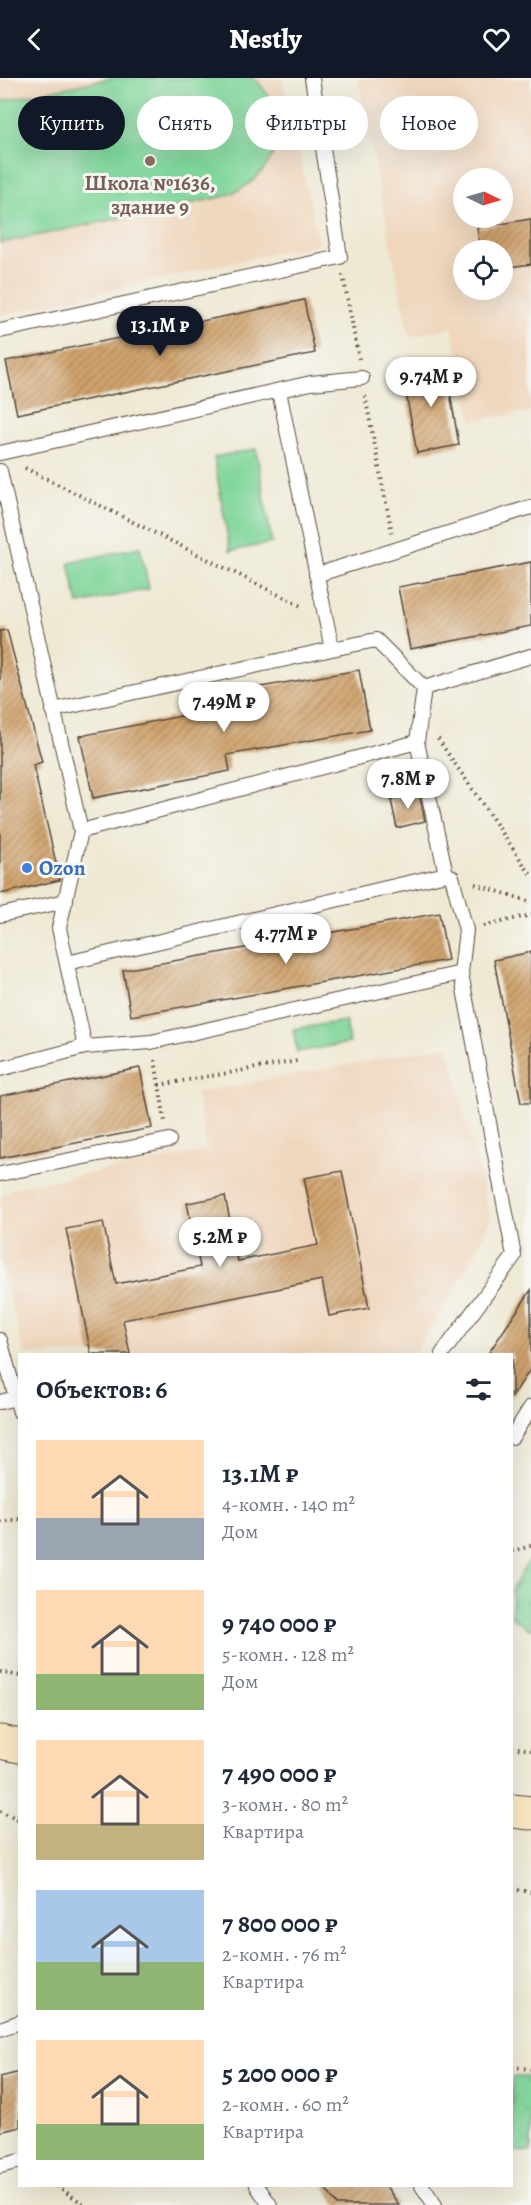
<!DOCTYPE html>
<html lang="ru">
<meta charset="utf-8">
<style>
body{margin:0;font-family:Alegreya,serif;background:#f2f2f3;color:#1f2937;height:100vh;display:flex;flex-direction:column;font-size:22px;white-space:nowrap}
*{box-sizing:border-box;margin:0}
p{font-size:20px;color:#747a83}
.icon{flex:none;width:33px;height:33px;fill:none;stroke:currentColor;stroke-width:2;stroke-linecap:round;stroke-linejoin:round}
.map{position:relative;flex:1;overflow:hidden}
.details{position:absolute;left:18px;top:1275px;width:495px;height:834px;display:flex;flex-direction:column;background:#fff;border-radius:0px;box-shadow:0 6px 24px #0002}
.details>*{flex:none}
.hud{position:absolute;left:18px;top:18px;width:495px;height:54px;display:flex;gap:12px}
.needle{width:39px;rotate:95deg}
.fabs{position:absolute;left:453px;top:90px;display:grid;gap:12px}
.fabs a{display:grid;place-items:center;width:60px;height:60px;border-radius:50%;background:#fff;box-shadow:0 6px 24px #0002;font-size:30px}
.price{position:absolute;translate:-50% -51px;padding:0 14px;border-radius:21px;background:#fff;color:#222;font-size:20px;line-height:39px;filter:drop-shadow(0 2px 3px #0008)}
.price::after{content:'';position:absolute;left:50%;top:36px;width:18px;height:14px;margin-left:-9px;background:inherit;clip-path:polygon(0 0,100% 0,50% 100%)}
.price.active{background:#111827;color:#fff}
ul{padding:0;list-style:none}
li{display:flex;align-items:center;gap:18px;height:150px;padding:0 18px}
li span{display:grid;place-items:center;flex:none;width:168px;height:120px;border-radius:0px;color:#555}
li>.icon{margin-inline-start:auto}
span .icon{width:72px;height:72px;fill:#fffc;stroke-width:1}
li b{font-size:26px}
h2{display:flex;justify-content:space-between;align-items:center;height:72px;padding:0 18px;font-size:26px}
.tag{padding:0 21px;border-radius:27px;background:#fff;box-shadow:0 6px 24px #0002;font-size:21px;line-height:54px}
.tag.active{background:#111827;color:#fff}
header{display:flex;justify-content:space-between;align-items:center;height:78px;padding:0 18px;background:#111827;color:#fff;font-size:27px;font-weight:800}
.map>svg:first-child{display:block}
.built{fill:#efd6bc;fill-rule:evenodd}
.grass{fill:url(#grass-tufts);stroke:#5d805c;stroke-width:1.5}
.pitch{fill:#7fd69a;stroke:#5d805c;stroke-width:1.5}
.building{fill:url(#building-hatch)}
.lines{fill:none;stroke-linecap:round;stroke-linejoin:round}
.service-casing{stroke:#564739;stroke-width:16}
.secondary-casing{stroke:#564739;stroke-width:35}
.path{stroke:#564739;stroke-width:4;stroke-dasharray:1.5 4.5;stroke-linecap:butt}
.service{stroke:#fff;stroke-width:14}
.secondary{stroke:#f9e7c3;stroke-width:33}
.education-dot{fill:#8d6e63;stroke:#f6f6f2;stroke-width:2}
.shop-dot{fill:#3f7fe0;stroke:#f6f6f2;stroke-width:2}
.labels{text-anchor:middle;dominant-baseline:central;stroke-width:6;stroke-linejoin:round;paint-order:stroke}
.education-label{font-size:21px;font-weight:bold;fill:#785e54;stroke:#f6f6f2}
.shop-label{font-size:21px;font-weight:bold;fill:#366cbe;stroke:#f6f6f2;text-anchor:start}
</style>
<header><svg class="icon" aria-label="back" viewBox="0 0 24 24"><path d="M15 5l-7 7 7 7"/></svg>Nestly<svg class="icon" aria-label="heart" viewBox="0 0 24 24"><path d="M12 20l-8-8c-3-5 5-10 8-4 3-6 11-1 8 4z"/></svg></header>
<div class="map">
<svg width="531" height="2127" viewBox="0 0 531 2127">
<defs>
<pattern id="grass-tufts" width="24" height="20" patternUnits="userSpaceOnUse" patternTransform="scale(1.5)"><rect width="24" height="20" fill="#7fd69a"/><path d="M3 7l-1-3M5 7V3M7 7l1-3M15 17l-1-3M17 17v-4M19 17l1-3" fill="none" stroke="#6fb884"/></pattern>
<pattern id="building-hatch" width="6" height="6" patternUnits="userSpaceOnUse" patternTransform="scale(1.5)"><rect width="6" height="6" fill="#d0a36d"/><path d="M-1 1l2-2M0 6l6-6M5 7l2-2" fill="none" stroke="#aa8559"/></pattern>
</defs>
<rect width="100%" height="100%" fill="#f6f6f2"/>
<filter id="ink" filterUnits="userSpaceOnUse"><feTurbulence type="fractalNoise" baseFrequency=".0167" numOctaves="2"/><feDisplacementMap in="SourceGraphic" scale="12" xChannelSelector="R" yChannelSelector="G"/><feConvolveMatrix kernelMatrix="1 2 1 2 8 2 1 2 1" color-interpolation-filters="sRGB"/></filter>
<filter id="wash" filterUnits="userSpaceOnUse"><feTurbulence type="fractalNoise" baseFrequency=".008" numOctaves="4" result="noise"/><feDisplacementMap in="SourceGraphic" scale="24" xChannelSelector="R" yChannelSelector="G"/><feGaussianBlur stdDeviation="1.35" result="paint"/><feColorMatrix in="noise" values="0 0 0 0 0 0 0 0 0 0 0 0 0 0 0 0 0 1.4 0 .05"/><feComposite in="paint" operator="in"/></filter>
<g filter="url(#wash)">
<rect width="100%" height="100%" fill="#efe9d4"/>
<!-- built -->
<path class="built" d="M0,0H282L319,165L0,237Z
M358,0H531V333L472,343L452,249L409,259ZM464,100H502V140H464ZM464,172H502V212H464Z
M448,968L491,1142L473,1180L414,1276H24L0,1181V1120L12,1110L207,1073L196,1015Z"/>
<!-- grass -->
<path class="grass" d="M346,943L350,965L297,974L293,951Z
M530,1481L531,1482V1552L512,1540V1510Z
M512,1999H531V2074L512,2073Z"/>
<!-- pitch -->
<path class="pitch" d="M112,0H254C298,43 277,102 222,119L0,165V23Z
M256,371L272,465L230,473L214,379Z
M140,469L149,511L78,526L69,485Z"/>
<g id="blocks">
<!-- building -->
<path class="building" d="M531,141V186L502,190V172H481L477,150Z
M304,222L315,275L17,336L6,283Z
M445,285L459,367L417,375L402,293Z
M531,484V548L410,571L398,509Z
M7,552L42,684L33,687L60,802L0,816V553Z
M359,592L370,652L227,677L230,693L93,720L80,658L222,630L219,616Z
M419,715L425,743L397,750L391,722Z
M439,835L448,882L131,938L123,892Z
M531,874V1025H521L494,882Z
M140,990L152,1050L0,1080V1018Z
M342,1093L369,1230L329,1238L322,1202L123,1242L130,1276H91L66,1151L103,1144L116,1206L200,1189L187,1125L225,1118L238,1183L318,1167L304,1100Z
M531,1212V1290L512,1319V1276H488Z
M20,1994V2049L0,2054V1999Z
M324,2108H386L399,2127H337Z"/>
</g>
</g>
<g filter="url(#ink)">
<use href="#blocks" fill-opacity="0" stroke="#564739" stroke-width="1.5"/>
<g class="lines">
<defs>
<path id="service" d="M0,253L340,179L312,0
M279,313L332,571L376,562L424,610L531,578
M0,375L311,305L362,300
M0,393L81,753L59,850L85,969L0,991
M316,497L531,429
M53,632L332,571
M417,664L446,796
M81,753L417,664L424,610
M0,837L66,823
M67,885L446,796L452,799L466,852L461,895L151,964L85,969
M0,1096L169,1062
M0,1262L20,1334
M442,1276L514,1178L461,895
M0,1324L16,1320
M512,1359L531,1329
M0,1951L20,1944
M0,2088L20,2083
M257,2108L270,2127
M422,2108L435,2127"/>
<path id="secondary" d="M0,1664L20,1668
M512,1733L531,1735"/>
</defs>
<!-- service casing -->
<use href="#service" class="service-casing"/>
<!-- secondary casing -->
<use href="#secondary" class="secondary-casing"/>
<!-- path -->
<path class="path" d="M343,197L359,281
M365,318L392,455
M25,390L303,529
M438,661L531,797
M475,806L531,824
M484,848L531,837
M155,982L165,1043
M159,1007L297,983
M0,1444L20,1441
M512,1473L531,1468
M0,1594L20,1598
M512,1669L531,1672
M0,1733L20,1742
M512,1811L531,1814
M512,1989L531,1991
M57,2108L85,2127"/>
<!-- service -->
<use href="#service" class="service"/>
<!-- secondary -->
<use href="#secondary" class="secondary"/>
</g>
</g>
<!-- markers -->
<circle class="education-dot" cx="150" cy="83" r="6"/>
<circle class="shop-dot" cx="27" cy="790" r="6"/>
<g class="labels">
<!-- education labels -->
<g class="education-label">
<text x="150" y="105">Школа №1636,<tspan x="150" dy="24">здание 9</tspan></text>
</g>
<!-- shop labels -->
<g class="shop-label">
<text x="39" y="790">Ozon</text>
</g>
</g>
</svg>
<div class="fabs">
<a><svg class="needle" viewBox="-14 -14 28 28"><path d="M0-13l5 13h-10z" fill="#e53935"/><path d="M0 13l5-13h-10z" fill="#747a83"/></svg></a>
<a><svg class="icon" aria-label="locate" viewBox="0 0 24 24"><circle cx="12" cy="12" r="6"/><path d="M12 2v4M12 18v4M2 12h4M18 12h4"/></svg></a>
</div>
<b class="price active" style="left:160px;top:279px">13.1M ₽</b>
<b class="price" style="left:431px;top:330px">9.74M ₽</b>
<b class="price" style="left:224px;top:655px">7.49M ₽</b>
<b class="price" style="left:408px;top:732px">7.8M ₽</b>
<b class="price" style="left:286px;top:887px">4.77M ₽</b>
<b class="price" style="left:220px;top:1190px">5.2M ₽</b>
<div class="hud">
<a class="tag active">Купить</a>
<a class="tag">Снять</a>
<a class="tag">Фильтры</a>
<a class="tag">Новое</a>
</div>
<section class="details">
<h2>Объектов: 6<svg class="icon" aria-label="filters" viewBox="0 0 24 24"><path d="M4 7h16M4 17h16"/><circle cx="9" cy="7" r="2"/><circle cx="15" cy="17" r="2"/></svg></h2>
<ul>
<li><span style="background:linear-gradient(#ffd9b3 65%,#9aa5b1 0)"><svg class="icon" aria-label="home" viewBox="0 0 24 24"><path d="M3 11l9-7 9 7M6 9v11h12V9"/></svg></span><div><b>13.1M ₽</b><p>4-комн. · 140 m²</p><p>Дом</p></div></li>
<li><span style="background:linear-gradient(#ffd9b3 70%,#8fb573 0)"><svg class="icon" aria-label="home" viewBox="0 0 24 24"><path d="M3 11l9-7 9 7M6 9v11h12V9"/></svg></span><div><b>9 740 000 ₽</b><p>5-комн. · 128 m²</p><p>Дом</p></div></li>
<li><span style="background:linear-gradient(#ffd9b3 70%,#c2b280 0)"><svg class="icon" aria-label="home" viewBox="0 0 24 24"><path d="M3 11l9-7 9 7M6 9v11h12V9"/></svg></span><div><b>7 490 000 ₽</b><p>3-комн. · 80 m²</p><p>Квартира</p></div></li>
<li><span style="background:linear-gradient(#a9c7e8 60%,#8fb573 0)"><svg class="icon" aria-label="home" viewBox="0 0 24 24"><path d="M3 11l9-7 9 7M6 9v11h12V9"/></svg></span><div><b>7 800 000 ₽</b><p>2-комн. · 76 m²</p><p>Квартира</p></div></li>
<li><span style="background:linear-gradient(#ffd9b3 70%,#8fb573 0)"><svg class="icon" aria-label="home" viewBox="0 0 24 24"><path d="M3 11l9-7 9 7M6 9v11h12V9"/></svg></span><div><b>5 200 000 ₽</b><p>2-комн. · 60 m²</p><p>Квартира</p></div></li>
</ul>
</section>
</div>
